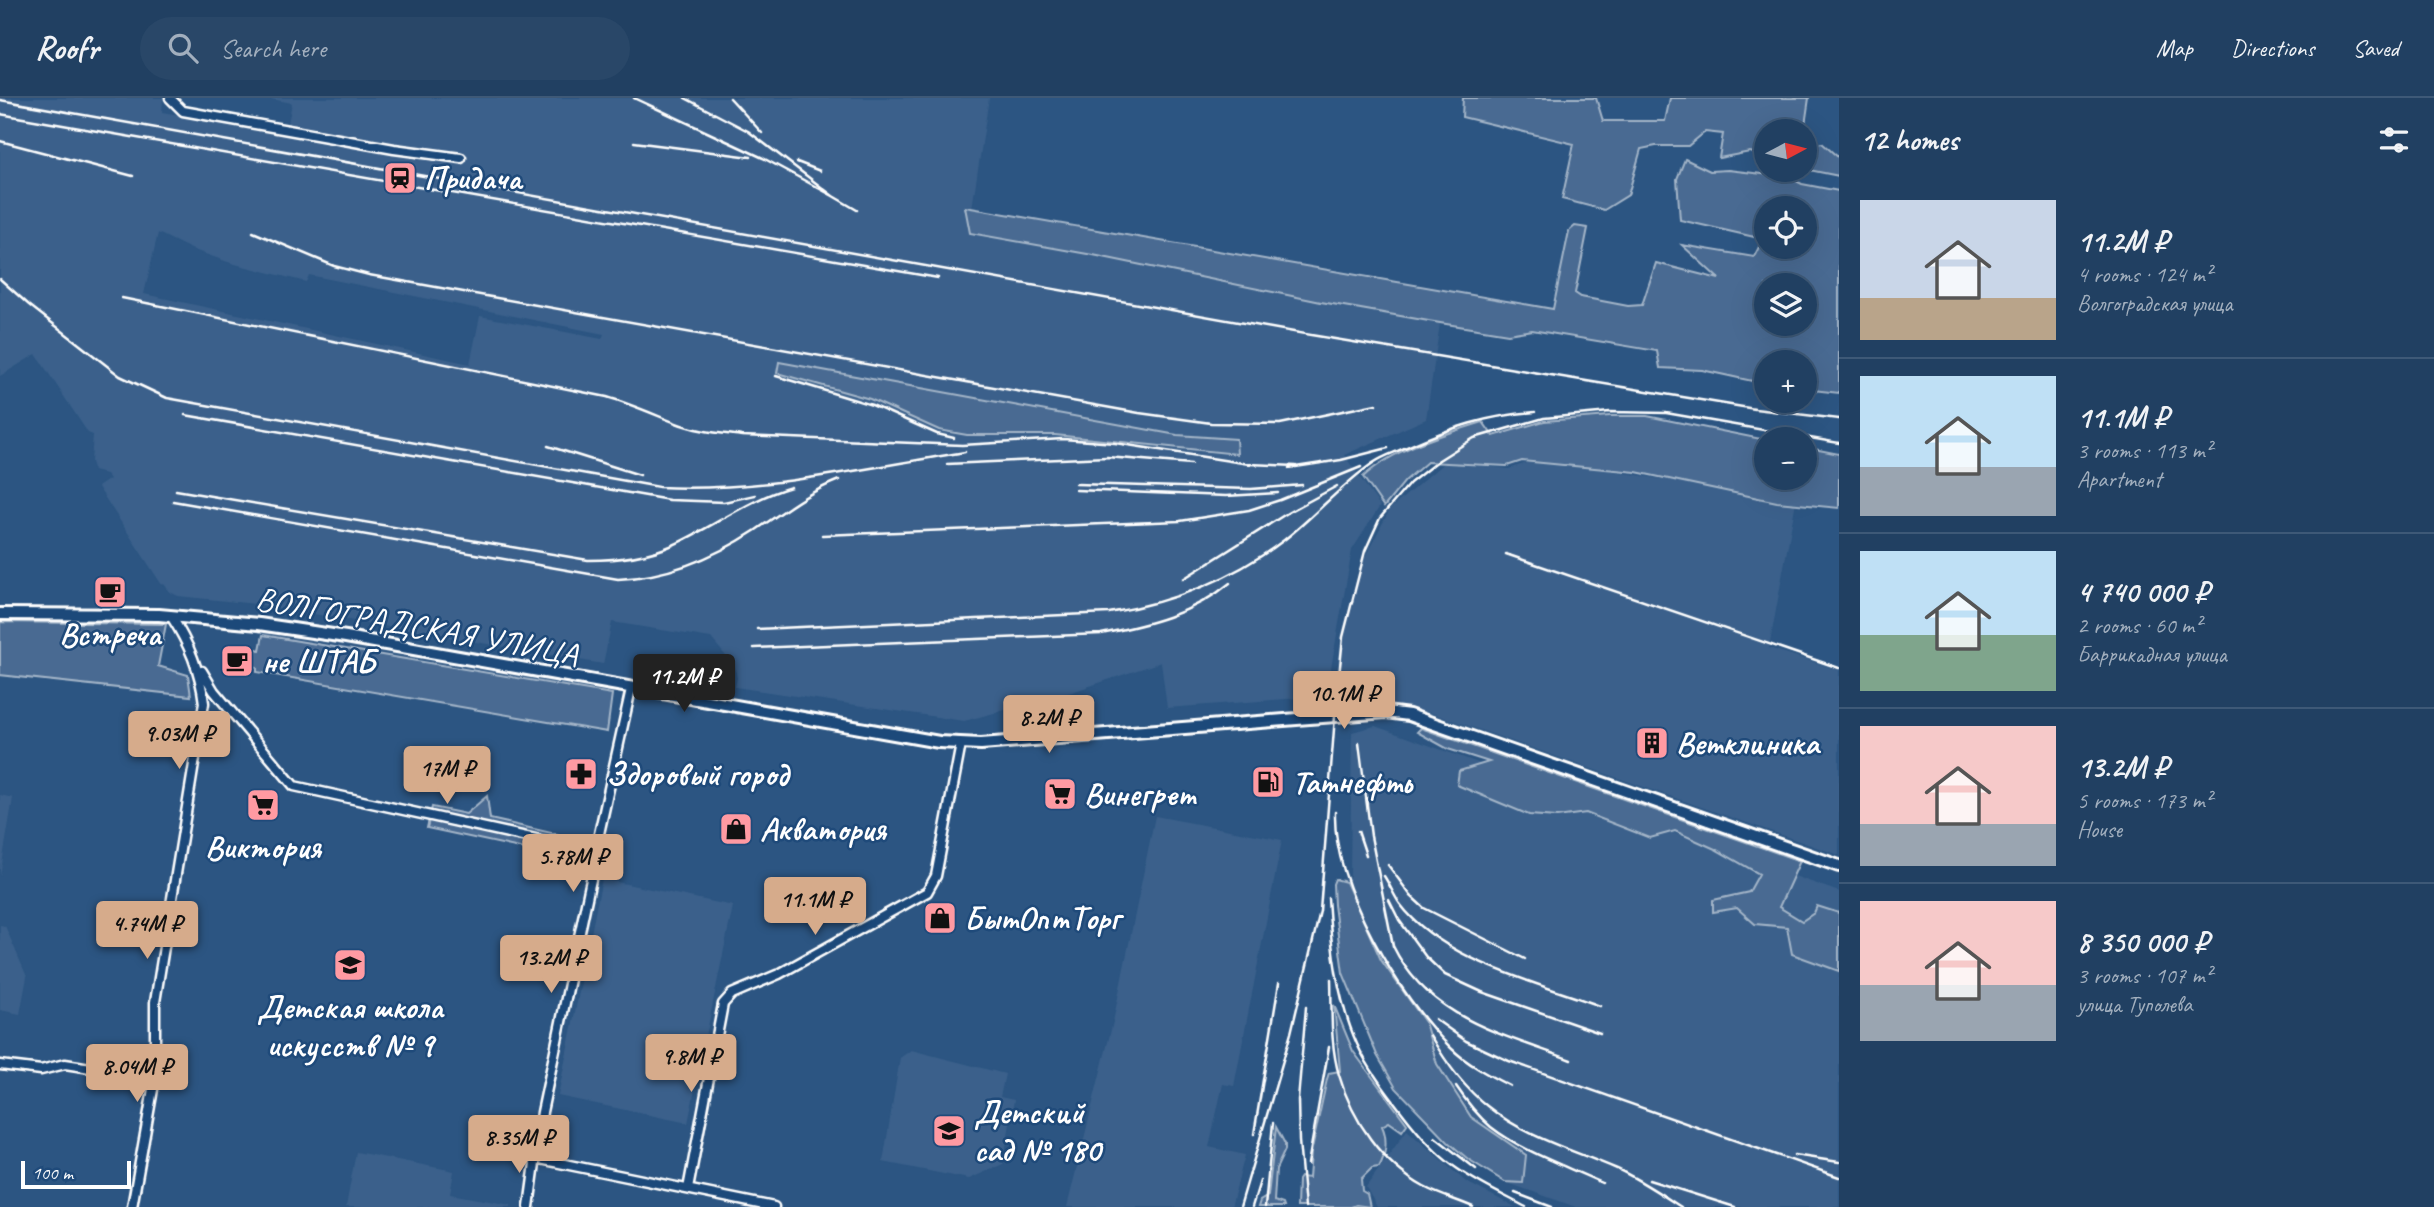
<!DOCTYPE html>
<meta charset="utf-8">
<style>
body{margin:0;font-family:Caveat,sans-serif;background:#294768;color:#f1f3f6;height:100vh;display:flex;flex-direction:column;font-size:26px;white-space:nowrap}
*{box-sizing:border-box;margin:0}
p{font-size:23px;color:#a2afbe}
.icon{flex:none;width:38px;height:38px;fill:none;stroke:currentColor;stroke-width:2;stroke-linecap:round;stroke-linejoin:round}
.map{position:relative;flex:1;overflow:hidden}
.sheet{display:flex;flex-direction:column;background:#214062;width:595px}
.sheet>*{flex:none}
.needle{width:46px;rotate:83deg}
.fabs{position:absolute;left:1754px;top:21px;display:grid;gap:14px}
.fabs a{display:grid;place-items:center;width:63px;height:63px;border-radius:50%;background:#214062;box-shadow:0 7px 28px #0002,0 0 0 2px #3e5977;font-size:35px}
.scale{position:absolute;left:21px;bottom:18px;width:110px;box-sizing:border-box;padding-left:7px;border:4px solid #fff;border-top:0;font-size:19px;line-height:24px;white-space:nowrap;color:#fff;-webkit-text-stroke:5px #1f4a7a;paint-order:stroke}
.price{position:absolute;translate:-50% -60px;padding:0 16px;border-radius:7px;background:#d6ab8b;color:#111;font-size:23px;line-height:46px;filter:drop-shadow(0 2px 4px #0008)}
.price::after{content:'';position:absolute;left:50%;top:42px;width:21px;height:16px;margin-left:-10px;background:inherit;clip-path:polygon(0 0,100% 0,50% 100%)}
.price.on{background:#222;color:#fff}
ul{padding:0;list-style:none}
li{display:flex;align-items:center;gap:21px;height:175px;padding:0 21px}
li+li{border-top:2px solid #3e5977}
li span{display:grid;place-items:center;flex:none;width:196px;height:140px;border-radius:0px;color:#555}
li>.icon{margin-inline-start:auto}
span .icon{width:84px;height:84px;fill:#fffc;stroke-width:1}
li b{font-size:30px}
h2{display:flex;justify-content:space-between;align-items:center;height:84px;padding:0 21px;font-size:30px}
header{display:flex;align-items:center;gap:42px;box-sizing:border-box;height:98px;padding:0 35px;background:#214062;border-bottom:2px solid #3e5977}
header strong{font-size:33px}
nav{display:flex;gap:38px;margin-inline-start:auto;font-size:24px}
.search{width:490px;height:63px;background:#294768;display:flex;align-items:center;gap:18px;box-sizing:border-box;padding:0 24px;border-radius:38px;color:#a2afbe;font-size:26px}
main{display:flex;flex:1;min-height:0}
.map>svg:first-child{display:block}
.built{fill:#3b618b;fill-rule:evenodd}
.green{fill:#486b92;stroke:#a4b5c8;stroke-width:2;fill-rule:evenodd}
.lines{fill:none;stroke-linecap:round;stroke-linejoin:round}
.street-casing{stroke:#fff;stroke-width:13}
.secondary-casing{stroke:#fff;stroke-width:16}
.street{stroke:#1f4a7a;stroke-width:8}
.secondary{stroke:#1f4a7a;stroke-width:10}
.rail{stroke:#fff;stroke-width:2.5}
.labels{text-anchor:middle;dominant-baseline:central;stroke-width:5;stroke-linejoin:round;paint-order:stroke}
.poi-label{font-size:33px;font-weight:bold;fill:#fff;stroke:#1f4a7a;text-anchor:start}
.street-label{font-size:33px;fill:#fff;stroke:#1f4a7a}
</style>
<header>
<strong>Roofr</strong>
<div class="search"><svg class="icon" aria-label="search" viewBox="0 0 24 24"><circle cx="10" cy="10" r="6"/><path d="M15 15l6 6"/></svg>Search here</div>
<nav><a>Map</a><a>Directions</a><a>Saved</a></nav>
</header>
<main>
<div class="map">
<svg width="1839" height="1109" viewBox="0 0 1839 1109">
<rect width="100%" height="100%" fill="#2c5582"/>
<filter id="ink" filterUnits="userSpaceOnUse"><feTurbulence type="fractalNoise" baseFrequency=".0143" numOctaves="2"/><feDisplacementMap in="SourceGraphic" scale="14" xChannelSelector="R" yChannelSelector="G"/><feConvolveMatrix kernelMatrix="1 2 1 2 8 2 1 2 1" color-interpolation-filters="sRGB"/></filter>
<g filter="url(#ink)">
<!-- built -->
<path class="built" d="M0,0H163L162,14L286,36L292,5L266,0H989L972,110L965,109L1093,157L1321,204L1440,225L1426,321L1344,357L1380,408L1352,452L1326,598L1167,610L1161,564L1066,596L964,623L735,589L737,580L735,569L711,540L612,524L603,566L256,506L178,498L170,494L164,486L162,487L98,389L110,381L106,376L94,373L91,364L93,337L88,335L36,256L0,278ZM158,135L191,151L231,165L306,184L309,177L604,236L602,241L480,218L470,266L144,196ZM780,264L1177,337L1235,341L1236,356L1055,337H967L939,332L870,301L777,275Z
M1446,363L1509,371L1529,364L1552,363L1796,403L1769,550L1839,572V757L1431,615L1383,606L1333,607L1342,535L1362,465L1390,411Z
M1375,628L1839,794V1109H1576L1505,1084L1344,860L1341,781L1350,779L1352,634Z
M0,697L13,700L0,778Z
M1155,718L1282,742L1234,988L1223,986L1209,1049L1245,1057L1231,1109H1067L1113,924Z
M602,781L733,808L688,1025L558,998Z
M0,827L5,828L27,879L20,916L0,912Z
M911,952L1005,976L1000,999L1014,1002L1003,1066L969,1081L883,1064L900,960Z
M1407,1032L1466,1084L1515,1109H1377L1366,1089Z
M356,1054L454,1073L450,1096L511,1107V1109H346Z"/>
<!-- green -->
<path class="green" d="M1463,0H1596L1603,23H1665L1670,0H1809L1804,34L1766,33V59L1750,54L1719,60L1723,36L1705,34L1688,48H1656L1641,51L1628,97L1604,112L1562,101L1574,46L1462,19Z
M1822,45L1839,60V78L1804,71V48Z
M1685,61L1710,73L1728,72L1788,79L1802,86L1839,93V295L1804,291V264H1766V286L1702,272L1660,270L1657,253L1532,232L1508,236L1440,225L1321,204L1093,157L970,135L965,109L1553,211L1569,133L1575,128L1588,130L1575,195L1581,199L1628,208L1642,207L1656,165L1719,181L1682,147L1754,159L1763,141L1680,122L1677,81ZM1766,110H1804V149H1766ZM1766,187H1804V226H1766Z
M779,264L1177,337L1236,341L1237,356L1055,337H967L939,332L870,301L777,275Z
M1610,318H1647L1766,342V380H1804V349L1839,356V410L1777,404L1636,374L1522,363L1507,368L1427,364L1405,383L1384,409L1363,379C1393,351 1444,336 1483,324L1493,338L1544,323Z
M0,524L166,526L158,568L188,577L191,598L0,577Z
M263,537L612,596L607,634L257,574V569L253,568L256,551L260,552Z
M1421,630L1800,763L1779,809L1802,823L1814,815L1817,808L1839,815V873L1792,856L1787,829L1755,826L1737,810L1713,814V802L1749,794L1759,776L1715,751L1675,733L1650,740L1586,715L1557,719L1529,717L1457,687L1459,673L1489,664L1448,651L1417,634Z
M487,698L490,721L578,741L585,764L427,730L432,709L466,716Z
M1335,781L1346,784L1381,862L1425,924L1437,966L1471,1019L1526,1057L1523,1085L1505,1084L1468,1061L1448,1044L1396,990L1377,957L1343,875L1334,807L1333,786Z
M1334,907L1353,953L1407,1026L1402,1033L1389,1024L1382,1028C1388,1041 1386,1057 1379,1069L1372,1070L1361,1081L1362,1093L1367,1096L1370,1109L1356,1107L1351,1109H1297L1298,1082L1300,1079L1309,1080L1311,1055L1327,981L1329,975L1340,973Z
M1276,1029L1285,1046V1052L1276,1071L1274,1103L1283,1106L1284,1109H1258L1260,1103L1268,1098Z"/>
<g class="lines">
<defs>
<path id="street" d="M170,0L183,13L394,51L461,60
M202,573L214,593L294,688L595,754
M0,967L41,972L65,966L155,980
M535,1060L774,1109
M688,1091L723,906L732,896L779,876L927,794L936,778L961,646
M132,1109L155,980V904L204,605C200,572 189,546 171,518
M529,1109L542,1014L593,772L595,754L631,591"/>
<path id="secondary" d="M0,516L159,517L259,526L346,539L939,644L981,646L1386,614L1409,617L1839,768"/>
</defs>
<!-- street casing -->
<use href="#street" class="street-casing"/>
<!-- secondary casing -->
<use href="#secondary" class="secondary-casing"/>
<!-- street -->
<use href="#street" class="street"/>
<!-- secondary -->
<use href="#secondary" class="secondary"/>
<!-- rail -->
<path class="rail" d="M634,0L763,60L833,98L748,33L685,0
M730,0L762,35
M0,2L1305,236L1755,311L1839,321
M0,16L938,180
M0,43L133,78
M634,44L751,59
M797,64L820,73
M833,98L857,112
M253,134L334,168L369,177L1139,315L1211,325L1280,326L1376,306
M0,181L29,207L120,278L167,300L659,389C763,394 864,370 965,354
M122,200L607,299C631,306 653,316 676,325C696,333 720,335 742,338L962,347L1063,341L1115,345L1249,366L1296,368
M776,278L872,307L937,336L954,340
M185,317L669,402L724,404L755,397
M548,348L640,377
M947,366L1107,359L1191,366
M1289,370L1341,362L1388,350
M1076,386L1251,391L1302,387
M176,392L588,462C617,462 646,459 673,447C713,429 749,401 791,389
M1076,392L1226,398L1278,395
M173,403L618,481C667,479 715,459 756,432C783,414 808,394 839,382
M822,437L1180,423L1249,412L1280,402L1361,369
M1506,456L1839,570
M1183,481L1289,414L1337,388
M757,531L1109,515C1174,504 1232,482 1284,442C1315,418 1341,387 1373,365C1383,358 1396,354 1407,349C1452,329 1486,318 1535,314
M754,550L1101,536C1147,527 1193,516 1230,485
M1359,645L1371,738L1393,848C1428,920 1502,936 1571,962
M1335,714C1333,788 1399,899 1451,950C1467,966 1490,978 1510,988
M1358,733L1366,757
M1388,767L1411,798L1424,810L1525,861
M1384,778C1390,787 1394,798 1400,806C1443,863 1536,884 1600,908
M1328,800C1331,848 1337,901 1357,946C1369,972 1387,995 1404,1017C1417,1034 1434,1054 1452,1067C1475,1084 1501,1096 1526,1109
M1389,802L1399,822L1426,859L1445,877L1482,894L1600,935
M1331,881C1332,912 1330,947 1339,977C1352,1022 1382,1066 1424,1089C1439,1097 1457,1102 1473,1109
M1435,921L1466,943L1509,963L1839,1079
M1430,937C1445,963 1463,989 1487,1008C1525,1039 1573,1052 1617,1071C1639,1081 1661,1096 1681,1109
M1456,988C1466,1003 1477,1017 1491,1029C1523,1054 1566,1068 1602,1085
M1254,1036L1279,885
M1435,1039L1476,1071
M1794,1057L1839,1064
M1308,1066L1329,949
M1649,1082L1735,1109
M1515,1095L1552,1109
M1240,1109L1291,935L1320,813L1335,618L1343,539L1365,453L1380,420L1410,385L1439,362L1474,340L1544,320L1610,314L1666,315L1839,345
M1252,1109L1260,1083
M1265,1109L1273,1025
M1305,1109L1299,1043L1298,1002L1306,909"/>
</g>
</g>
<!-- icons -->
<defs>
<symbol id="station-square" viewBox="-11 -11 22 22"><rect x="-9" y="-9" width="18" height="18" rx="4" fill="#ff9aa2" stroke="#1f4a7a"/><path d="M-3-6H3Q5-6 5-4V2Q5 4 3 4L4.5 6H3L1.5 4h-3L-3 6H-4.5L-3 4Q-5 4-5 2V-4Q-5-6-3-6ZM-3.5-4v3h7v-3ZM-3.5 1v1.5H-2V1ZM2 1v1.5H3.5V1Z" fill="#111"/></symbol>
<symbol id="cafe-square" viewBox="-11 -11 22 22"><rect x="-9" y="-9" width="18" height="18" rx="4" fill="#ff9aa2" stroke="#1f4a7a"/><path d="M-5.5-4.5H6V0H3Q3 3.5 0 3.5H-2.5Q-5.5 3.5-5.5 0ZM3-3.2v2h1.7v-2ZM-6 4.5H4V6H-6Z" fill="#111"/></symbol>
<symbol id="building-square" viewBox="-11 -11 22 22"><rect x="-9" y="-9" width="18" height="18" rx="4" fill="#ff9aa2" stroke="#1f4a7a"/><path d="M-4-6H4V6H1V3H-1V6H-4ZM-2.5-4.3h1.7v1.8h-1.7ZM.8-4.3h1.7v1.8H.8ZM-2.5-1h1.7V.8h-1.7ZM.8-1h1.7V.8H.8Z" fill="#111"/></symbol>
<symbol id="pharmacy-square" viewBox="-11 -11 22 22"><rect x="-9" y="-9" width="18" height="18" rx="4" fill="#ff9aa2" stroke="#1f4a7a"/><path d="M-2-6h4v4h4v4h-4v4h-4v-4h-4v-4h4Z" fill="#111"/></symbol>
<symbol id="fuel-square" viewBox="-11 -11 22 22"><rect x="-9" y="-9" width="18" height="18" rx="4" fill="#ff9aa2" stroke="#1f4a7a"/><path d="M-5.5-6h7V0h2V4h1.3V-2.5L3-4.5l.8-.8L6-3V5H2.5V1h-1V6h-7ZM-4.2-4.7v3.2H.2V-4.7Z" fill="#111"/></symbol>
<symbol id="supermarket-square" viewBox="-11 -11 22 22"><rect x="-9" y="-9" width="18" height="18" rx="4" fill="#ff9aa2" stroke="#1f4a7a"/><path d="M-6-5.5h2.5l.6 2H6L4.5 2H-2.5L-4.4-4H-6ZM-1.5 3.2a1.3 1.3 0 1 0 .1 0ZM3 3.2a1.3 1.3 0 1 0 .1 0Z" fill="#111"/></symbol>
<symbol id="shop-square" viewBox="-11 -11 22 22"><rect x="-9" y="-9" width="18" height="18" rx="4" fill="#ff9aa2" stroke="#1f4a7a"/><path d="M-5-2.5h2.3a2.7 3.5 0 0 1 5.4 0H5L5.5 6h-11ZM-1.5-2.5h3a1.5 2.3 0 0 0-3 0Z" fill="#111"/></symbol>
<symbol id="school-square" viewBox="-11 -11 22 22"><rect x="-9" y="-9" width="18" height="18" rx="4" fill="#ff9aa2" stroke="#1f4a7a"/><path d="M0-5L7-2L0 1L-7-2ZM-4 1L0 2.5L4 1V4Q0 6-4 4Z" fill="#111"/></symbol>
</defs>
<g fill-rule="evenodd">
<use href="#station-square" x="381" y="61" width="38" height="38"/>
<use href="#cafe-square" x="91" y="475" width="38" height="38"/>
<use href="#cafe-square" x="218" y="544" width="38" height="38"/>
<use href="#building-square" x="1633" y="626" width="38" height="38"/>
<use href="#pharmacy-square" x="562" y="657" width="38" height="38"/>
<use href="#fuel-square" x="1249" y="665" width="38" height="38"/>
<use href="#supermarket-square" x="1041" y="677" width="38" height="38"/>
<use href="#supermarket-square" x="244" y="688" width="38" height="38"/>
<use href="#shop-square" x="717" y="712" width="38" height="38"/>
<use href="#shop-square" x="921" y="801" width="38" height="38"/>
<use href="#school-square" x="331" y="848" width="38" height="38"/>
<use href="#school-square" x="930" y="1014" width="38" height="38"/>
</g>
<g class="labels">
<!-- poi labels -->
<g class="poi-label">
<text x="424" y="80">Придача</text>
<text x="110" y="536" text-anchor="middle">Встреча</text>
<text x="262" y="563">не ШТАБ</text>
<text x="1676" y="645">Ветклиника</text>
<text x="606" y="676">Здоровый город</text>
<text x="1292" y="684">Татнефть</text>
<text x="1084" y="696">Винегрет</text>
<text x="760" y="731">Акватория</text>
<text x="263" y="749" text-anchor="middle">Виктория</text>
<text x="964" y="820">БытОптТорг</text>
<text x="350" y="909" text-anchor="middle">Детская школа<tspan x="350" dy="38">искусств № 9</tspan></text>
<text x="974" y="1014">Детский<tspan x="974" dy="38">сад № 180</tspan></text>
</g>
<!-- street labels -->
<g class="street-label">
<text transform="translate(417 528) rotate(10)">ВОЛГОГРАДСКАЯ УЛИЦА</text>
</g>
</g>
</svg>
<div class="fabs">
<a><svg class="needle" viewBox="-14 -14 28 28"><path d="M0-13l5 13h-10z" fill="#e53935"/><path d="M0 13l5-13h-10z" fill="#a2afbe"/></svg></a>
<a><svg class="icon" aria-label="locate" viewBox="0 0 24 24"><circle cx="12" cy="12" r="6"/><path d="M12 2v4M12 18v4M2 12h4M18 12h4"/></svg></a>
<a><svg class="icon" aria-label="layers" viewBox="0 0 24 24"><path d="M12 4l9 5-9 5-9-5zM3 14l9 5 9-5"/></svg></a>
<a>+</a>
<a>−</a>
</div>
<div class="scale">100 m</div>
<b class="price on" style="left:684px;top:616px">11.2M ₽</b>
<b class="price" style="left:1344px;top:633px">10.1M ₽</b>
<b class="price" style="left:1049px;top:657px">8.2M ₽</b>
<b class="price" style="left:179px;top:673px">9.03M ₽</b>
<b class="price" style="left:447px;top:708px">17M ₽</b>
<b class="price" style="left:573px;top:796px">5.78M ₽</b>
<b class="price" style="left:815px;top:839px">11.1M ₽</b>
<b class="price" style="left:147px;top:863px">4.74M ₽</b>
<b class="price" style="left:551px;top:897px">13.2M ₽</b>
<b class="price" style="left:691px;top:996px">9.8M ₽</b>
<b class="price" style="left:137px;top:1006px">8.04M ₽</b>
<b class="price" style="left:519px;top:1077px">8.35M ₽</b>
</div>
<section class="sheet">
<h2>12 homes<svg class="icon" aria-label="filters" viewBox="0 0 24 24"><path d="M4 7h16M4 17h16"/><circle cx="9" cy="7" r="2"/><circle cx="15" cy="17" r="2"/></svg></h2>
<ul>
<li><span style="background:linear-gradient(#c9d6e8 70%,#b9a48a 0)"><svg class="icon" aria-label="home" viewBox="0 0 24 24"><path d="M3 11l9-7 9 7M6 9v11h12V9"/></svg></span><div><b>11.2M ₽</b><p>4 rooms · 124 m²</p><p>Волгоградская улица</p></div></li>
<li><span style="background:linear-gradient(#bfe0f5 65%,#9aa5b1 0)"><svg class="icon" aria-label="home" viewBox="0 0 24 24"><path d="M3 11l9-7 9 7M6 9v11h12V9"/></svg></span><div><b>11.1M ₽</b><p>3 rooms · 113 m²</p><p>Apartment</p></div></li>
<li><span style="background:linear-gradient(#bfe0f5 60%,#7fa58c 0)"><svg class="icon" aria-label="home" viewBox="0 0 24 24"><path d="M3 11l9-7 9 7M6 9v11h12V9"/></svg></span><div><b>4 740 000 ₽</b><p>2 rooms · 60 m²</p><p>Баррикадная улица</p></div></li>
<li><span style="background:linear-gradient(#f6c9c9 70%,#9aa5b1 0)"><svg class="icon" aria-label="home" viewBox="0 0 24 24"><path d="M3 11l9-7 9 7M6 9v11h12V9"/></svg></span><div><b>13.2M ₽</b><p>5 rooms · 173 m²</p><p>House</p></div></li>
<li><span style="background:linear-gradient(#f6c9c9 60%,#9aa5b1 0)"><svg class="icon" aria-label="home" viewBox="0 0 24 24"><path d="M3 11l9-7 9 7M6 9v11h12V9"/></svg></span><div><b>8 350 000 ₽</b><p>3 rooms · 107 m²</p><p>улица Туполева</p></div></li>
</ul>
</section>
</main>
